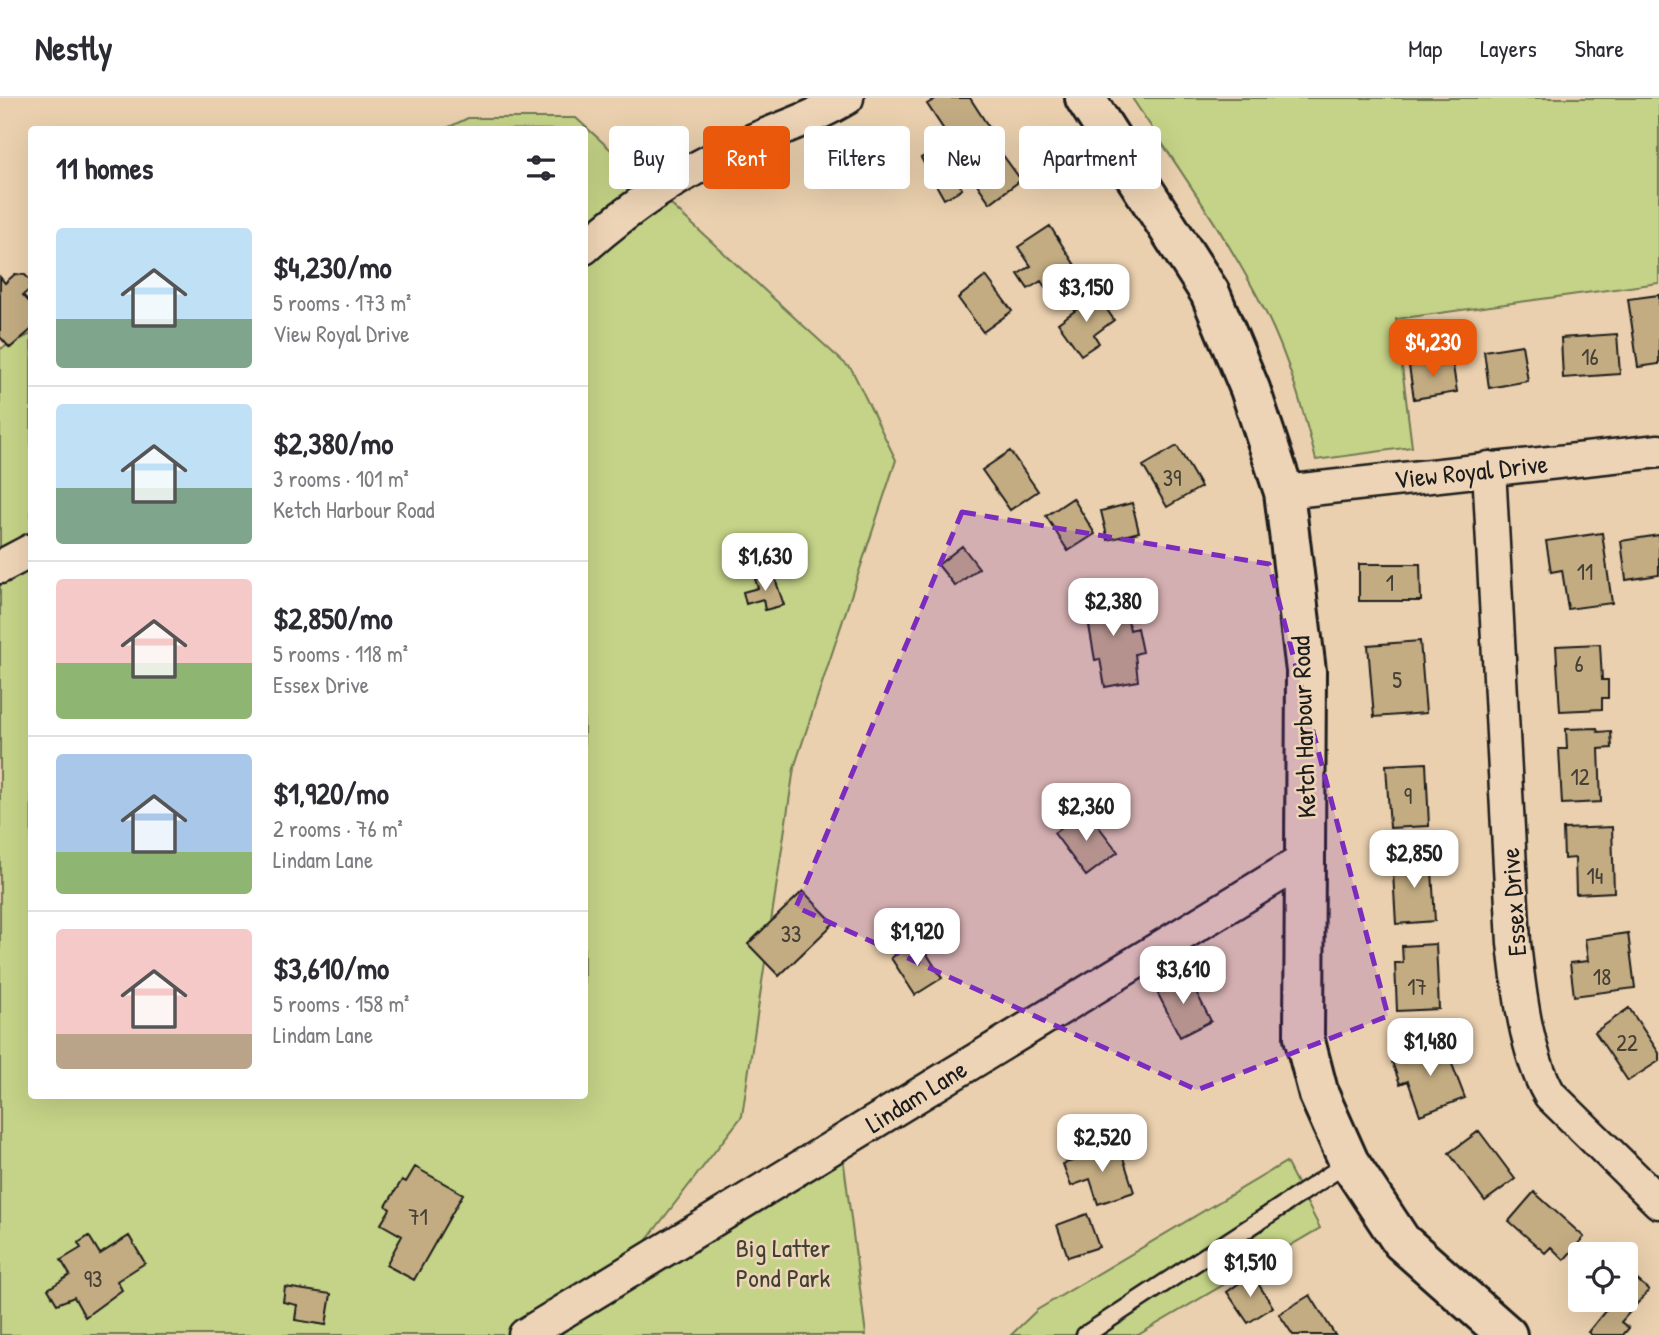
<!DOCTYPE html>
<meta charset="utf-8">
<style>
body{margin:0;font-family:"Patrick Hand",sans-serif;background:#f2f2f3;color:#2b2b33;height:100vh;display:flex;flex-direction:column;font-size:26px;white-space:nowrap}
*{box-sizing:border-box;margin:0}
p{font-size:23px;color:#7c7c81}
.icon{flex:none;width:38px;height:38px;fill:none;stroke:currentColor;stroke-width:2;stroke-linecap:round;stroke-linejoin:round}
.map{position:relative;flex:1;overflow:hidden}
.drawer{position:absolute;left:28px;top:28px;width:560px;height:973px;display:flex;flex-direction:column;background:#fff;border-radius:7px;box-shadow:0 7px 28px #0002}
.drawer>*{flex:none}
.hud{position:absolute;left:609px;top:28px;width:665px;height:63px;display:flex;gap:14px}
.buttons{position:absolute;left:1568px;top:1144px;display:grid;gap:14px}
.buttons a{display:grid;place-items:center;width:70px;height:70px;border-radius:7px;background:#fff;box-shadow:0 7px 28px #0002;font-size:35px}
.price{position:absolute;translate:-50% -60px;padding:0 16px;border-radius:14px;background:#fff;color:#222;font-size:23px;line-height:46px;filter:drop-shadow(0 2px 4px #0008)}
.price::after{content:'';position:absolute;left:50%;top:42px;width:21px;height:16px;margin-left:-10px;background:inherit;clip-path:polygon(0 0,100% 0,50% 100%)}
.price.on{background:#ea580c;color:#fff}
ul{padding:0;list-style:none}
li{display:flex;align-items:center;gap:21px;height:175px;padding:0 28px}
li+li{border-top:2px solid #e1e1e2}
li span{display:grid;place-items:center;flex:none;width:196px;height:140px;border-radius:7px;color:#555}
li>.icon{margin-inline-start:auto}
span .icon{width:84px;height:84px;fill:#fffc;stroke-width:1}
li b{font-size:30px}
h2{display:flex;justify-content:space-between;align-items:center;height:84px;padding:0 28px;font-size:30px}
.tag{padding:0 24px;border-radius:7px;background:#fff;box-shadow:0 7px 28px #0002;font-size:24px;line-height:63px}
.tag.on{background:#ea580c;color:#fff}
header{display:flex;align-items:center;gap:42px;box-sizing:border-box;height:98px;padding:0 35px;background:#fff;border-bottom:2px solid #e1e1e2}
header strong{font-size:33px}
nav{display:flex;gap:38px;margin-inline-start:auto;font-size:24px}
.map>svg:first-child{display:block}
.green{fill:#c4d387;stroke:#707852;stroke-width:2}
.building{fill:#c3ac82;stroke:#1c1c1c;stroke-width:2}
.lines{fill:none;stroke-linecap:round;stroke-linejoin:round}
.lane-casing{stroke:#1c1c1c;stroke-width:21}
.street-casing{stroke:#1c1c1c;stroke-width:37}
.secondary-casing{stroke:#1c1c1c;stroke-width:44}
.lane{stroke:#eed4b6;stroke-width:16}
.street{stroke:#eed4b6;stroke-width:32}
.secondary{stroke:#eed4b6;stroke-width:38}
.marked{fill:#7b2cbf;fill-opacity:0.2;stroke:#7b2cbf;stroke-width:5;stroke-dasharray:14 9;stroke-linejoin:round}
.labels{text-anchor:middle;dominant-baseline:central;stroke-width:5;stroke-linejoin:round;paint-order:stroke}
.number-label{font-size:23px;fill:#464036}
.street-label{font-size:26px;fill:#1c1c1c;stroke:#eed4b6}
.park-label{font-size:26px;fill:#3e4131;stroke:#eed4b6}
</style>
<header>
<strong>Nestly</strong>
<nav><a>Map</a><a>Layers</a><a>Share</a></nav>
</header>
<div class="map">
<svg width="1659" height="1237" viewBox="0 0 1659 1237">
<rect width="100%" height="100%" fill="#ead0ae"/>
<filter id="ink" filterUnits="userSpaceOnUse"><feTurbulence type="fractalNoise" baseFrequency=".0143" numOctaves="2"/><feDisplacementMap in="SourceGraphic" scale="14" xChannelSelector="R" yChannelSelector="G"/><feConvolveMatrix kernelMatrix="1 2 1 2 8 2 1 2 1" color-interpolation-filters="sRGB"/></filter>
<g filter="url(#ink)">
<!-- green -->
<path class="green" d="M1132,0H1659V185L1396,221L1412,349L1316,362C1303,312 1289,261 1266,215C1228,139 1178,70 1132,0Z
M468,20H576L852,272L896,362L794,670L742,1018L619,1178L841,1043L866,1237H0V251L31,236L32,998H584V32L445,31Z
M1286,1064L1320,1130L1138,1237H1011L1037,1212Z"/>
<!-- building -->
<path class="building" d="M937,0H970L990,31L958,53L927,6Z
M945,47L961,76L955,79L962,91L944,101L921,60Z
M997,49L1021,82L990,105L975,83L981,79L972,67Z
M1050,128L1078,172L1047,192L1041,183L1028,191L1018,176L1031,168L1018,149Z
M15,176L25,177L30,182L29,192L23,197L32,207V231L10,250L0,239V179L5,185Z
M986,178L1012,213L983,234L958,200Z
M1097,197L1114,222L1094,237L1099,245L1081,257L1058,225Z
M1659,197V266L1638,269L1628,201Z
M1617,236L1620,276L1563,280L1561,240Z
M1522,247L1528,283L1489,290L1484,253Z
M1452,261L1457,294L1414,301L1409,268Z
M1177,348L1201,389L1167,409L1143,368Z
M1010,353L1038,393L1010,412L982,372Z
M1073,400L1095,436L1068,453L1046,418Z
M1132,405L1139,434L1108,442L1101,413Z
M1602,435L1612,505L1568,511L1562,472L1551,474L1546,443Z
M1659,437V477L1626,482L1621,443Z
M962,448L979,470L955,488L938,467Z
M1359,466H1420L1421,503H1359Z
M773,475L784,507L765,512L763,501L746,506L743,494L758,490L755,481Z
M1122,493L1130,532L1137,530L1142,554L1135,556L1138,583L1105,589L1100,561L1095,562L1084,499Z
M1420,543L1426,615L1374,619L1368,547Z
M1600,546L1602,582H1608V600H1602V611L1560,613L1556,548Z
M1597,630L1598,634L1611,633L1612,650L1599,651L1601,704L1562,706L1559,651H1567L1566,631Z
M1426,665L1429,728L1390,730L1386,667Z
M1086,712L1118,754L1086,778L1054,735Z
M1612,729L1614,794L1576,796L1575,760L1564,761L1563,731Z
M1431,755L1435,823L1396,826L1393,775L1401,774L1399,757Z
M803,793L834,825L779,878L748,846Z
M1628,835L1635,890L1574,898L1570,865L1588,863L1585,841Z
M918,842L942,880L915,897L891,860Z
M1436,846L1439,911L1397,913L1395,865H1403L1402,848Z
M1187,876L1211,923L1180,939L1156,892Z
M1629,910L1659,955V963L1628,983L1595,934Z
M1444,945L1465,1000L1420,1017L1408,983L1400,986L1392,964Z
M1479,1033L1515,1081L1485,1103L1449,1055Z
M1119,1047L1134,1094L1098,1106L1090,1081L1071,1088L1063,1066Z
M415,1069L463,1096L414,1182L386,1167L402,1138L381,1126L390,1111L386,1108L402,1082L406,1084Z
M1534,1094L1584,1139L1564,1162L1551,1149L1545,1155L1509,1123Z
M1087,1116L1099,1149L1068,1159L1057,1127Z
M89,1138L100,1156L129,1138L145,1165L117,1183L122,1192L85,1219L74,1199L57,1206L48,1191L70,1177L61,1162L81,1150L78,1145Z
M1626,1172L1649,1192L1621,1224L1629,1230L1623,1237H1592L1588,1234L1606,1212L1595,1202H1626Z
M1252,1176L1273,1209L1248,1225L1227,1194Z
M285,1189L331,1196L326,1227L295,1222L297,1207L283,1204Z
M1310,1197L1335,1237H1293L1279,1216Z"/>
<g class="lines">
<defs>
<path id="lane" d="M1085,1237L1349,1064"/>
<path id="street" d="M584,150C631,108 681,75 738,49C774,32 813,21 847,0
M1489,370L1514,845C1519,892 1526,956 1550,997L1659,1104
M1284,394L1659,353
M0,469L32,452
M525,1237L1307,760"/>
<path id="secondary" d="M1085,0L1210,195L1250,291L1284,394L1306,573L1304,939L1319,997L1349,1064L1401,1143L1507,1237"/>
</defs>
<!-- lane casing -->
<use href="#lane" class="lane-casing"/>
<!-- street casing -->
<use href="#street" class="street-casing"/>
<!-- secondary casing -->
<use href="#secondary" class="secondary-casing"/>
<!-- lane -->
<use href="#lane" class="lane"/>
<!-- street -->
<use href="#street" class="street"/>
<!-- secondary -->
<use href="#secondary" class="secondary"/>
</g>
</g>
<!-- marked area -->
<path class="marked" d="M962,414L1269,466L1388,918L1197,992L796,809Z"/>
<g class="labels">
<!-- number labels -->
<g class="number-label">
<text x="1590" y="258">16</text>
<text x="1172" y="379">39</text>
<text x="1585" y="473">11</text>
<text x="1390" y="484">1</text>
<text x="1579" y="565">6</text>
<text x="1397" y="581">5</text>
<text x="1580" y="678">12</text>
<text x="1408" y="697">9</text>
<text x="1595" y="777">14</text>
<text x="791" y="835">33</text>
<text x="1602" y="878">18</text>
<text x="1417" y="888">17</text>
<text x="1627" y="944">22</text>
<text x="418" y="1118">71</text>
<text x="93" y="1180">93</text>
</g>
<!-- street labels -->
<g class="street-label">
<text transform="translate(1471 373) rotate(-6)">View Royal Drive</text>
<text transform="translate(1303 629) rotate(-92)">Ketch Harbour Road</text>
<text transform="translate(1513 804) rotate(-94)">Essex Drive</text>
<text transform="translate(916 998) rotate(-32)">Lindam Lane</text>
</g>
<!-- park labels -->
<g class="park-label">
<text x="783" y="1149">Big Latter<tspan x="783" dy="30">Pond Park</tspan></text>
</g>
</g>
</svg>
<div class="buttons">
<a><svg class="icon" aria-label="locate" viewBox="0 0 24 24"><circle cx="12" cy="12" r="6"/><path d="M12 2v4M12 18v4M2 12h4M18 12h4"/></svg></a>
</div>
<b class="price" style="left:1086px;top:226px">$3,150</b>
<b class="price on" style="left:1433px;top:281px">$4,230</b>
<b class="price" style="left:765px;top:495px">$1,630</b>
<b class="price" style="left:1113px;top:540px">$2,380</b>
<b class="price" style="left:1086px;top:745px">$2,360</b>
<b class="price" style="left:1414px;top:792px">$2,850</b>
<b class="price" style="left:917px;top:870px">$1,920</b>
<b class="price" style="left:1183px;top:908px">$3,610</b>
<b class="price" style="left:1430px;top:980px">$1,480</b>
<b class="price" style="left:1102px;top:1076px">$2,520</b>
<b class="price" style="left:1250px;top:1201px">$1,510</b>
<div class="hud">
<a class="tag">Buy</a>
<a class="tag on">Rent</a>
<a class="tag">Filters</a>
<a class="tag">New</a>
<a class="tag">Apartment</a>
</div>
<section class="drawer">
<h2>11 homes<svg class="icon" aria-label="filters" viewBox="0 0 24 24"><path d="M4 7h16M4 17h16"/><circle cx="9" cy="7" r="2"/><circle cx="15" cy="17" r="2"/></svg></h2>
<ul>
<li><span style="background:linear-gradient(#bfe0f5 65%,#7fa58c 0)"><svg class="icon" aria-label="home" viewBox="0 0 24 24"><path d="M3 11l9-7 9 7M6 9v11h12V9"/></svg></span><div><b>$4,230/mo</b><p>5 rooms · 173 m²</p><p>View Royal Drive</p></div></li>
<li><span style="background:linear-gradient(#bfe0f5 60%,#7fa58c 0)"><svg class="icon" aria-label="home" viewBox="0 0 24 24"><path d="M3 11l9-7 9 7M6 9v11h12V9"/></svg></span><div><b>$2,380/mo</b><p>3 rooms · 101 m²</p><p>Ketch Harbour Road</p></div></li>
<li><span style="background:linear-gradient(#f6c9c9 60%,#8fb573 0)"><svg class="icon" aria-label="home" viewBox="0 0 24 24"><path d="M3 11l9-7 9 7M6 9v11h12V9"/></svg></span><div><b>$2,850/mo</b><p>5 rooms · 118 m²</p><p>Essex Drive</p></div></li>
<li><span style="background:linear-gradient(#a9c7e8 70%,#8fb573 0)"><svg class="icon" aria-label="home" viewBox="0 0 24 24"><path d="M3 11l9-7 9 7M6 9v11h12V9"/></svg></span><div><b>$1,920/mo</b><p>2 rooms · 76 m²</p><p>Lindam Lane</p></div></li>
<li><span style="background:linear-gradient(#f6c9c9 75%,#b9a48a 0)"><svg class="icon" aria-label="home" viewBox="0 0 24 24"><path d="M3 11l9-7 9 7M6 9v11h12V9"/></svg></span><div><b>$3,610/mo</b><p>5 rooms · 158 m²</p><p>Lindam Lane</p></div></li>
</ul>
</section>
</div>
